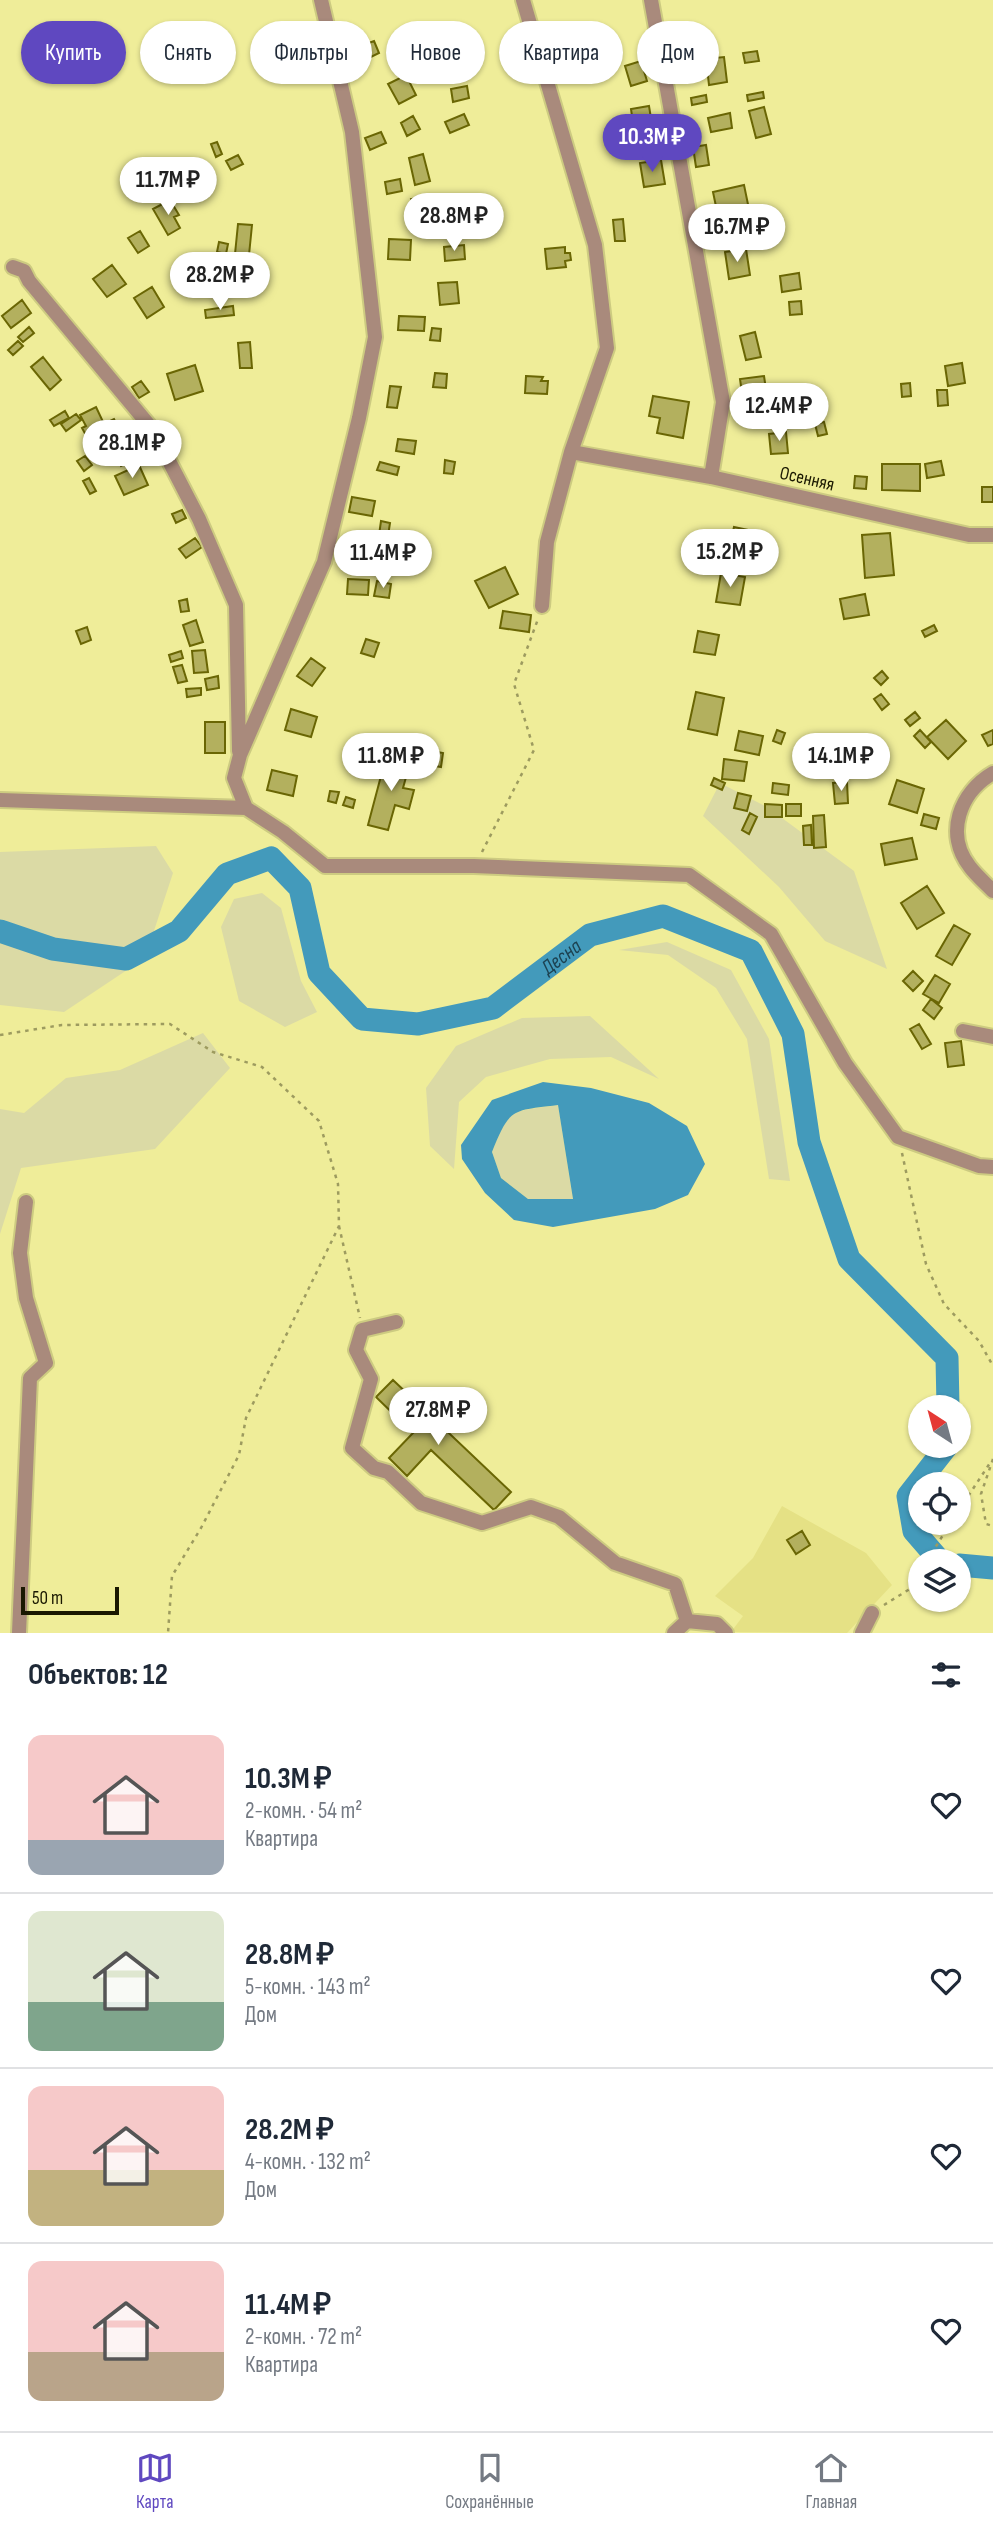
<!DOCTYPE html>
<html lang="ru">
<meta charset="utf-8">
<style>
body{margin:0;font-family:"Sofia Sans Condensed",sans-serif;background:#f2f2f3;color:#1f2937;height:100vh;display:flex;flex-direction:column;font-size:26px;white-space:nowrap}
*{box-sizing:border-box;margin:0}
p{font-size:23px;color:#747a83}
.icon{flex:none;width:38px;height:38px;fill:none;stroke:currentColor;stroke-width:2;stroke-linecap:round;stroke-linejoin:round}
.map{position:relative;height:1633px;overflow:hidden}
.panel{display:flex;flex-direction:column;background:#fff;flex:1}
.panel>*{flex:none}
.top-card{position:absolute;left:21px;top:21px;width:952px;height:63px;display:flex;gap:14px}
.needle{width:46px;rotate:324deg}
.fabs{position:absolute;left:908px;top:1395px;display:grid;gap:14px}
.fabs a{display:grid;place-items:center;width:63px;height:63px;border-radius:50%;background:#fff;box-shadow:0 2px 5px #0004;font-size:35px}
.scale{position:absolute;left:21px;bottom:18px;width:98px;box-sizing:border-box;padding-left:7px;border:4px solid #1a1801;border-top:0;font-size:19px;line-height:24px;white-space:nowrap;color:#1a1801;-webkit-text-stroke:5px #efed99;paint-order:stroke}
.price{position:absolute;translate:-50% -60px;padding:0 16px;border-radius:24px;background:#fff;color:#222;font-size:23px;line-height:46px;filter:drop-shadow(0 2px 4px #0008)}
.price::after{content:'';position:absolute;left:50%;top:42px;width:21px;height:16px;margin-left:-10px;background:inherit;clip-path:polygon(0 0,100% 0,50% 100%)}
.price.on{background:#5f48c0;color:#fff}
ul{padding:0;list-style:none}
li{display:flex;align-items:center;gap:21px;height:175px;padding:0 28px}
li+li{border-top:2px solid #e0e1e3}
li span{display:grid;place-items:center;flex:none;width:196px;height:140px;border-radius:14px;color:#555}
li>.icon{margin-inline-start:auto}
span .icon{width:84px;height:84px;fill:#fffc;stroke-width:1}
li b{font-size:30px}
h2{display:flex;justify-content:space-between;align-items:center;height:84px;padding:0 28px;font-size:30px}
.pill{padding:0 24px;border-radius:32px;background:#fff;box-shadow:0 2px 5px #0004;font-size:24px;line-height:63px}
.pill.on{background:#5f48c0;color:#fff}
.tabs{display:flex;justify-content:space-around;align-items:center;height:98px;border-top:2px solid #e0e1e3;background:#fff;font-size:19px;color:#747a83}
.tabs a{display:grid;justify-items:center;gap:4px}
.tabs .on{color:#5f48c0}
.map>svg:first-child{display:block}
.built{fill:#e5e185}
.green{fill:#dbdaa5}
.water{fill:#439abb;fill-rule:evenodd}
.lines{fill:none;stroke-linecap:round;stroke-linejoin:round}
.river{stroke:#439abb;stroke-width:23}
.building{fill:#b3b05e;stroke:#6a6604;stroke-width:2}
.minor-casing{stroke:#cdcb81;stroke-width:18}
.path{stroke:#9d9b5f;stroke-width:2.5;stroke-dasharray:3.5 5;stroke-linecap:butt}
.minor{stroke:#a98a7c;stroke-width:14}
.labels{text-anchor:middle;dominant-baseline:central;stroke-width:5;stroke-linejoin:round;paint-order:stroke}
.street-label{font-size:19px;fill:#1a1801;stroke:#efed99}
.water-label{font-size:21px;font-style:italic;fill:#1c4251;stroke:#efed99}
</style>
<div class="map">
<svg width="993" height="1633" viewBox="0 0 993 1633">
<rect width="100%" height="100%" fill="#efed99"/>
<!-- built -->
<path class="built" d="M782,1506L866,1553L892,1585L847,1633L731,1632L743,1616L715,1596L753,1558Z"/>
<!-- green -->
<path class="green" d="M720,783L767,807L854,871L887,969L825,941L779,887L703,816Z
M156,846L173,873L145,958L64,1012L0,1005V852Z
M262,893L281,908L301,981L317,1012L285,1027L239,1001L221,927L234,899Z
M667,942L731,970L769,1039L790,1181L769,1179L747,1039L716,988L668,955L619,950Z
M590,1016L659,1079L611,1057L550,1059L486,1077L459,1102L454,1169L430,1146L426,1088L456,1046L522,1018Z
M203,1033L230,1068L155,1149L21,1168L0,1234V1109L24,1113L66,1078L120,1070Z
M558,1105L573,1200L528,1199L501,1178L492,1152C510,1106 511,1112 558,1105Z"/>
<!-- water -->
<path class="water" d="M543,1082L591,1088L649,1103L687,1126L705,1164L688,1195L655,1209L553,1227L514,1220L485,1193L462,1159L461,1145L492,1100ZM558,1105L573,1199H528L501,1178L492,1152C510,1107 512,1111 558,1105Z"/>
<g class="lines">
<!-- river -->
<g class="river">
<path id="s1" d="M0,931L53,949L126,959L179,931L227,874L271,858L300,888L319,973L362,1019L418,1024L493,1008L590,935L663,916L751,951L793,1034L809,1142L849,1259L947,1358L948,1407"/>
<path d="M940,1561L914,1531L908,1496L947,1446"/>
<path d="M959,1565L993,1568"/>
</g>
</g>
<!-- building -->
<path class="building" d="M455,30L457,40L445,43L443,34Z
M374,41L379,53L369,58L363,45Z
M181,45L185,59L172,62L169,48Z
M757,51L759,61L745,63L743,53Z
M724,57L727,82L709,85L706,59Z
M641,61L647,81L631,86L625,66Z
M421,62L429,72L419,81L411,71Z
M681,66H689V79L682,80Z
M195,67L200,80L194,82L190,70Z
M406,75L416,95L399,104L388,84Z
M467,86L469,98L453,102L451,89Z
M763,92L764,98L748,101L747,95Z
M706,95L707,102L692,105L691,98Z
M649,106L653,131L667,128L670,147L622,156L617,126L633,123L631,109Z
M764,107L771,134L756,138L749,111Z
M730,113L732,128L711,132L708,118Z
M464,114L469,125L450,133L445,122Z
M413,116L420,129L407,136L401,123Z
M381,132L386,143L370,150L365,138Z
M217,142L222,154L216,157L211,144Z
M706,145L709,165L696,167L693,147Z
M423,154L430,181L415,185L409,158Z
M238,155L243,164L231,170L226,161Z
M661,160L665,184L644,187L640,163Z
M400,179L402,191L387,194L385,182Z
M744,185L750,214L719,221L713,192Z
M433,196L436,220L414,222L411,199Z
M170,200L179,215L174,217L180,228L168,235L153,209Z
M623,219L625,241H615L613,220Z
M238,224L252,225L249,255L235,254Z
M140,231L149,246L138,253L128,238Z
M389,239L411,240L410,260L388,259Z
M219,242L228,244L226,254L217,252Z
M464,245L465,259L445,261L444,247Z
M565,247V253H570L571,260L565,261L566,267L547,269L545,249Z
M746,249L750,275L729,279L725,252Z
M112,265L126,284L107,297L93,279Z
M799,273L801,289L782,292L780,276Z
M232,276H245V288H233Z
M457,282L459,303L440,305L438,283Z
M152,287L164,307L147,318L134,298Z
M22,300L31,313L11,328L2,316Z
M801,301L802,314L790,315L789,302Z
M233,306L234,315L206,318L205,310Z
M399,316L425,317L424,331L398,330Z
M29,327L34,333L23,342L18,337Z
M432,328L441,329L440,341L430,340Z
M755,332L761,357L746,360L740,336Z
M18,341L23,346L13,355L8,350Z
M250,342L252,368H240L238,343Z
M43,357L61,380L50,390L31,367Z
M962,363L965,383L948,386L945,366Z
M195,365L203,391L175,400L167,374Z
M435,373L447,374L446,388L433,387Z
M526,376L543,377L541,381H548L547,394L525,393Z
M764,376L767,396L743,400L740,379Z
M141,381L149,392L139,398L132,387Z
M910,383L911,396L902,397L901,384Z
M390,386L401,387L397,408L387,407Z
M937,390H947L948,405L938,406Z
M653,396L689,402L683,438L657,433L660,418L649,416Z
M96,407L104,424L114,419L120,431L88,447L85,440L88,439L82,428L86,426L80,415Z
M65,411L69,418L54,426L50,420Z
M76,414L81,420L66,431L61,424Z
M824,422L827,434L818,436L815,424Z
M786,432L788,453L771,454L769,434Z
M132,435L142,455L121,466L110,446Z
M398,439L416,441L414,454L396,451Z
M85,456L92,465L84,471L77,461Z
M445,460L455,462L453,474L444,473Z
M941,461L944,475L927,478L925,464Z
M380,462L399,467L397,475L377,470Z
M882,464H920V491L882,490Z
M139,465L148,485L124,495L115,476Z
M855,476L867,477L866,489L854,488Z
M89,478L96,491L90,494L83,481Z
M982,487H993V502H982Z
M352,497L375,501L372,516L349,512Z
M182,510L186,518L176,523L172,514Z
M381,521L390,523L388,536L379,535Z
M734,527L763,533L758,555L729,549Z
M890,533L894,575L865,578L862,535Z
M195,538L202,547L186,558L179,549Z
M349,550L365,555L361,569L345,564Z
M505,567L518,594L489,608L475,581Z
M721,573L745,577L740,605L716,602Z
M348,579L369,580L368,595L347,594Z
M377,581L391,584L389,598L374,596Z
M865,594L869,615L844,619L840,599Z
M187,599L189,611L181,612L179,601Z
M503,611L531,615L529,632L500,628Z
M196,620L203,642L190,646L183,625Z
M934,625L937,631L925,637L922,631Z
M87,627L91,640L81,644L76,631Z
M698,631L719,635L715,655L694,652Z
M366,639L379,643L374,657L361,653Z
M205,650L208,672L194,673L192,651Z
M181,651L183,658L171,662L169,655Z
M311,658L325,668L312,686L297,676Z
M182,665L187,681L178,683L173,667Z
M882,671L888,678L881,685L874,678Z
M218,676L219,688L207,690L205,679Z
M201,688V695L187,697L186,689Z
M696,692L724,698L717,735L688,729Z
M881,694L889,704L882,710L874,699Z
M291,709L317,717L311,737L285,730Z
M915,712L920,718L910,726L905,720Z
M946,720L966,741L948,759L927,737Z
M205,722H225V753H205Z
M777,730L785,733L781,744L773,741Z
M920,730L931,742L925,748L914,736Z
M993,730V744L988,746L982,735Z
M739,731L763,736L759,755L735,750Z
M390,739L401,743L398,753L387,749Z
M799,750L813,754L810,764L796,760Z
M432,751L443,753L441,767L429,765Z
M386,757L410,763L403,788L414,790L409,809L395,805L388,830L368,825Z
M724,759L747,762L744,781L722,779Z
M272,770L297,776L293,796L267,790Z
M714,778L725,783L722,790L711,785Z
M897,780L924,789L917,813L889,804Z
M847,782L848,803L835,804L833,783Z
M773,783L789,785L788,795L772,793Z
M330,791L339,792L336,803L328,801Z
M738,793L751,796L747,811L734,808Z
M346,797L355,800L353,808L343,805Z
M765,804L782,805V817H765Z
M786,804H801V816H786Z
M750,813L757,817L749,834L742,830Z
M924,814L939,818L936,829L921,825Z
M824,815L826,847L814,848L813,816Z
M811,825L812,845H804L803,826Z
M912,838L917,859L885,865L881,844Z
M927,886L944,913L917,929L901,903Z
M954,925L970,934L952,965L936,956Z
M913,971L923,981L913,991L903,981Z
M935,975L950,984L939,1003L923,994Z
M931,999L942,1008L934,1019L923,1010Z
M919,1024L931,1044L922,1049L910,1029Z
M961,1041L964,1065L948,1067L945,1043Z
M393,1380L511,1492L494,1510L431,1450L407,1476L389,1458L413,1433L376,1397Z
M802,1531L810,1545L796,1554L787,1540Z"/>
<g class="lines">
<defs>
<path id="minor" d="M321,0L352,132L375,337L359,418L324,562L240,755L234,778L246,808L283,832L325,866H474L689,875L771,934L845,1063L898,1137L979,1166L993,1167
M523,0L595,245L607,348L571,452L547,542L542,606
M651,0L723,402L711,477
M13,267L24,271L29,281L153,430L199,519L236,605L239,751
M571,452L711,477L969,535H993
M993,773C960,792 944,834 970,867C976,875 985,883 993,891
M0,800L246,808
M963,1031L993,1037
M396,1322L362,1330L356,1350L371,1379L352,1448L374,1468L388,1472L421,1503L482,1523L531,1507L559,1517L615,1563L675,1584L687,1621
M19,1633L30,1378L46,1363L26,1298L20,1253L26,1202
M674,1633L687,1621L717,1624L726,1633
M862,1633L872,1613"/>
</defs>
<!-- minor casing -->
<use href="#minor" class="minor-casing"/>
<!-- path -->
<path class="path" d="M482,852L534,750L514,684L538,619
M0,1035L62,1025L170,1024L213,1052L262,1067L319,1121L338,1184L339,1226L246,1418L239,1455L201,1528L172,1576L168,1633
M902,1153L926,1264L944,1304L979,1341L993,1366
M339,1226L360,1318
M993,1459L981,1494L986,1524L993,1526
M959,1510L990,1463
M927,1561L951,1522
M884,1605L913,1587L920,1573"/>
<!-- minor -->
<use href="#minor" class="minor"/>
</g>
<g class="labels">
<!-- street labels -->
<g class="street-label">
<text transform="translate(807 479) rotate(13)">Осенняя</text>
</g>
<!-- water labels -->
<g class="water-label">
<text stroke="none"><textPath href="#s1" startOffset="721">Десна</textPath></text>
</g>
</g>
</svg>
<div class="fabs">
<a><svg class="needle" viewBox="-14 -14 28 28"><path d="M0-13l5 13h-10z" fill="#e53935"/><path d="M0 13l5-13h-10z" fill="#747a83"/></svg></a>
<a><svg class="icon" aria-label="locate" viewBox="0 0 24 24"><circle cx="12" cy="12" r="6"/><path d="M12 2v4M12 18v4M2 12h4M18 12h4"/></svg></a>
<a><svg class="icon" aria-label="layers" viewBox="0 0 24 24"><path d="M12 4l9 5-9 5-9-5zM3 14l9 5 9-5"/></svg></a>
</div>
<div class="scale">50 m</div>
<b class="price on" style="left:652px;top:174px">10.3M ₽</b>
<b class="price" style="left:168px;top:217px">11.7M ₽</b>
<b class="price" style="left:454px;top:253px">28.8M ₽</b>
<b class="price" style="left:737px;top:264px">16.7M ₽</b>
<b class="price" style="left:220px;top:312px">28.2M ₽</b>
<b class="price" style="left:779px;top:443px">12.4M ₽</b>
<b class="price" style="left:132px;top:480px">28.1M ₽</b>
<b class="price" style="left:730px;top:589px">15.2M ₽</b>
<b class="price" style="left:383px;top:590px">11.4M ₽</b>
<b class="price" style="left:391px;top:793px">11.8M ₽</b>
<b class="price" style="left:841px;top:793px">14.1M ₽</b>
<b class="price" style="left:438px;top:1447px">27.8M ₽</b>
<div class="top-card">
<a class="pill on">Купить</a>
<a class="pill">Снять</a>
<a class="pill">Фильтры</a>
<a class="pill">Новое</a>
<a class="pill">Квартира</a>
<a class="pill">Дом</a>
</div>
</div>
<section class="panel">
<h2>Объектов: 12<svg class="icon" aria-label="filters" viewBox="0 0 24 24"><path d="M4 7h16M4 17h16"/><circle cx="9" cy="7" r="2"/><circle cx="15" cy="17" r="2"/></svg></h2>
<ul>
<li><span style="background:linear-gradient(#f6c9c9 75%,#9aa5b1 0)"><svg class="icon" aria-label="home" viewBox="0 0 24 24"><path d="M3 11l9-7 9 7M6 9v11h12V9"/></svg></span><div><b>10.3M ₽</b><p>2-комн. · 54 m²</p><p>Квартира</p></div><svg class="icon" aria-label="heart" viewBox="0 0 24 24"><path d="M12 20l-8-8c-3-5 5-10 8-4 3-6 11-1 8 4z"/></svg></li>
<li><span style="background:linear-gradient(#dfe7d0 65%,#7fa58c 0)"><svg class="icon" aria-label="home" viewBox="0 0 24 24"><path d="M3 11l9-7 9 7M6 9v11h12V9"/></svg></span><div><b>28.8M ₽</b><p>5-комн. · 143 m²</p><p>Дом</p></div><svg class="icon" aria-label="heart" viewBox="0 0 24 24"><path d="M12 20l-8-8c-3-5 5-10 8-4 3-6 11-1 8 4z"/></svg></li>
<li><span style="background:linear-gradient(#f6c9c9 60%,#c2b280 0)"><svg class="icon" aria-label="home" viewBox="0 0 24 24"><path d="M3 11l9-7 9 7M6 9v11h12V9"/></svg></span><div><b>28.2M ₽</b><p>4-комн. · 132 m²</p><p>Дом</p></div><svg class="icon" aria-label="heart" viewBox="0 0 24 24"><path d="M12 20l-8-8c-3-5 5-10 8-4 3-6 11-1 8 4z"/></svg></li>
<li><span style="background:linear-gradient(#f6c9c9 65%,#b9a48a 0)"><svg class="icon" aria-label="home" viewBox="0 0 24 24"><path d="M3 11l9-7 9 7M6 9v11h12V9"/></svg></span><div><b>11.4M ₽</b><p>2-комн. · 72 m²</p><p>Квартира</p></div><svg class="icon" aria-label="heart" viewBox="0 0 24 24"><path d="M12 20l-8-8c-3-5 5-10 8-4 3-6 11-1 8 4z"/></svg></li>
</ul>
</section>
<nav class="tabs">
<a class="on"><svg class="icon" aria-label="map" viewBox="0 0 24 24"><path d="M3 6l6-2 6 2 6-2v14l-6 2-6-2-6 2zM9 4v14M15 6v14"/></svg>Карта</a>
<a><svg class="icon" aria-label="saved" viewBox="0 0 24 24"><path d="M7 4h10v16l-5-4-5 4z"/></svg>Сохранённые</a>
<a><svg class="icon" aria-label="home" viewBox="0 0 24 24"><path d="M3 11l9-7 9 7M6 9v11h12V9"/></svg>Главная</a>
</nav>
